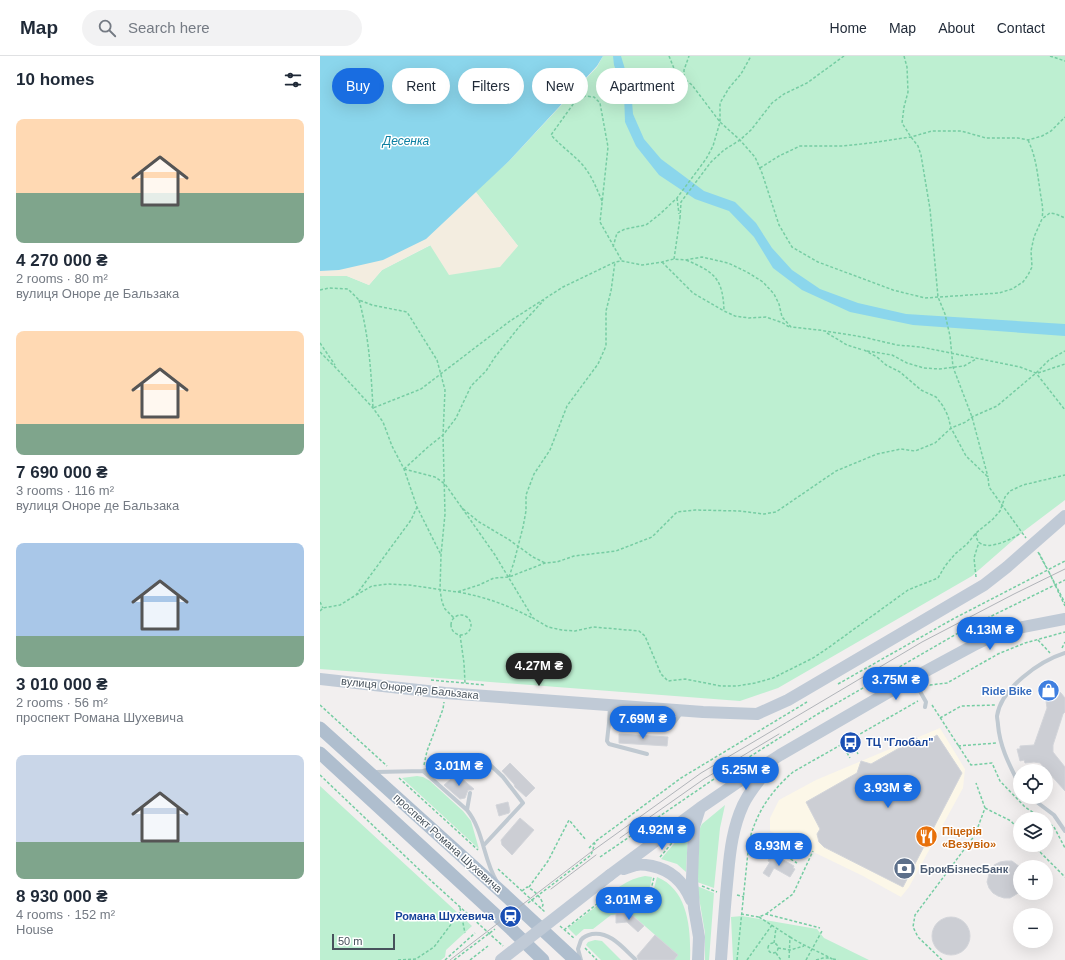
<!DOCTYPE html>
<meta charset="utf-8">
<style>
body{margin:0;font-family:Helvetica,sans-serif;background:#f2f2f3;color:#1f2937;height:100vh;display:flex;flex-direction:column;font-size:15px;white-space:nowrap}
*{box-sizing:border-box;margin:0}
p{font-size:13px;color:#747a83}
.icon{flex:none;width:22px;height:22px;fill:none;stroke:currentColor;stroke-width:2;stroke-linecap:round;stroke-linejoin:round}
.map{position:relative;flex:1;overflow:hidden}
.drawer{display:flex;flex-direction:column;background:#fff;width:320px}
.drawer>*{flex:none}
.hud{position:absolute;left:12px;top:12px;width:380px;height:36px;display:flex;gap:8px}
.buttons{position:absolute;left:693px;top:708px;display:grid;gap:8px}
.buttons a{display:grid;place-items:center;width:40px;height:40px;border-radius:50%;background:#fff;box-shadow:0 4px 16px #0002;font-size:20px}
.scale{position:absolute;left:12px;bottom:10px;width:63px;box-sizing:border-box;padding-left:4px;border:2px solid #47525c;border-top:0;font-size:11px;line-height:14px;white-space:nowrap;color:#47525c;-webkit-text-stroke:3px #fff;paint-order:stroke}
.price{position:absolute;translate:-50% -34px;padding:0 9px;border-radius:14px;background:#196de1;color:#fff;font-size:13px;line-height:26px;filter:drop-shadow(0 1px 2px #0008)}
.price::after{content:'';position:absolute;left:50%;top:24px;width:12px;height:9px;margin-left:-6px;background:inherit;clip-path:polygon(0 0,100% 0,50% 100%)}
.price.on{background:#222;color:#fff}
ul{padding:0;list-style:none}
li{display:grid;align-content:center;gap:8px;height:212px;padding:0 16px}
li span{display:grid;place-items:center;height:124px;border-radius:8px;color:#555}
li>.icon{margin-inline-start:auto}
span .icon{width:72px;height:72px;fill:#fffc;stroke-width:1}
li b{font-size:17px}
h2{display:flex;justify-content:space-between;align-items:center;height:48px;padding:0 16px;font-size:17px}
.chip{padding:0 14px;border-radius:18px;background:#fff;box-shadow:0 4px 16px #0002;font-size:14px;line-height:36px}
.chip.on{background:#196de1;color:#fff}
header{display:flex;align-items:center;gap:24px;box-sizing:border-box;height:56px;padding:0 20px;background:#fff;border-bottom:1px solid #e0e1e3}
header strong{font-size:19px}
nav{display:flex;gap:22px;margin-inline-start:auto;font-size:14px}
.search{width:280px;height:36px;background:#f2f2f3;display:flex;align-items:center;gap:10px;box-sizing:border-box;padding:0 14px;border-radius:22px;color:#747a83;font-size:15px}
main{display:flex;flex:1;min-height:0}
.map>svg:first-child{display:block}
.commercial{fill:#fcf7e8}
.green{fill:#bdefd1}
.sand{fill:#f3ede0}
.water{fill:#8bd6ec}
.building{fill:#ccced4;stroke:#d3d5da}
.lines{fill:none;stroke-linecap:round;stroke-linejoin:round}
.path{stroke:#76cda3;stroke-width:1.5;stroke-dasharray:3 2;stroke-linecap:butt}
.lane{stroke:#c0c9d1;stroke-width:4}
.secondary{stroke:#c0cad6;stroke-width:12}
.primary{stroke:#afbece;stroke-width:13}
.tram{stroke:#b1b4b9;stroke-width:1}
.secondary-bridge{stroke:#c0cad6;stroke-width:12}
.labels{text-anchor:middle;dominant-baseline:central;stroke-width:3;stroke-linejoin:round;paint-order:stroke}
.street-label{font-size:11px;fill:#47525c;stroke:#fff}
.shop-label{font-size:11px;font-weight:bold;fill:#366cbe;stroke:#fff;text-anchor:end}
.transit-label{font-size:11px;font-weight:bold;fill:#164399;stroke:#fff;text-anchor:start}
.food-label{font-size:11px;font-weight:bold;fill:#c56008;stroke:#fff;text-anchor:start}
.service-label{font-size:11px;font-weight:bold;fill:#4e5e75;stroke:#fff;text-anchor:start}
.water-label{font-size:12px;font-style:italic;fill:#0d80a2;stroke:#fff}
</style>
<header>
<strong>Map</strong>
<div class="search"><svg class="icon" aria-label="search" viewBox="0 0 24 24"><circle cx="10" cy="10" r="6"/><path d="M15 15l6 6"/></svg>Search here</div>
<nav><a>Home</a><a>Map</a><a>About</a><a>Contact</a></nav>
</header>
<main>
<section class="drawer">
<h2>10 homes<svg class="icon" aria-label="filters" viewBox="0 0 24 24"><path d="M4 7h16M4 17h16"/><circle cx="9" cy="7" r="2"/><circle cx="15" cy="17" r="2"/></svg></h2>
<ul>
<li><span style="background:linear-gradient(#ffd9b3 60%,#7fa58c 0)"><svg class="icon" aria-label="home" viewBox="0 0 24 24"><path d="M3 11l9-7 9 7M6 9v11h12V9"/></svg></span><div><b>4 270 000 ₴</b><p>2 rooms · 80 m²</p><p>вулиця Оноре де Бальзака</p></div></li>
<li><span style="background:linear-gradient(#ffd9b3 75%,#7fa58c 0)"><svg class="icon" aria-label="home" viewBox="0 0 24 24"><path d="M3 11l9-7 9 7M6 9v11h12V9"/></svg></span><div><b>7 690 000 ₴</b><p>3 rooms · 116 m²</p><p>вулиця Оноре де Бальзака</p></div></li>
<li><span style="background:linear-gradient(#a9c7e8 75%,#7fa58c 0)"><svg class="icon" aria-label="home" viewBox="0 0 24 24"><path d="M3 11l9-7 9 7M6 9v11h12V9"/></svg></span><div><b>3 010 000 ₴</b><p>2 rooms · 56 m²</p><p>проспект Романа Шухевича</p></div></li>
<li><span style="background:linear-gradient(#c9d6e8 70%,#7fa58c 0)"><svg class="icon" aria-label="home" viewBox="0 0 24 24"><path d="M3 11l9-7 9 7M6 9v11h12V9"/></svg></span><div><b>8 930 000 ₴</b><p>4 rooms · 152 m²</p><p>House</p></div></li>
</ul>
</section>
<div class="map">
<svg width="745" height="904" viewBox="0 0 745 904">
<rect width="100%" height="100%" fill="#f2efef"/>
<!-- commercial -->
<path class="commercial" d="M620,672L645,713L643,732L589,831L581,841L543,820L450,775V762L459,744L496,724Z"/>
<!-- green -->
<path class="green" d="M283,0H745V444L700,478L652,520L458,632L420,645L0,613V220H27L49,229L62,214L111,189L198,190L155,135L189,105L277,11Z
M97,720L103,721L110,725L143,755L151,765L159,793L82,722Z
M0,730L152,870L126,894L125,901L121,904H0Z
M405,749L400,772L394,832L377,826L380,772L382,768Z
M368,778L366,816L357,808L341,803L358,783Z
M325,820L332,821L329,836L305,838L280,844C295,834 307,823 325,820Z
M337,821C369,834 371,875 370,904H354L358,899L310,857L291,859L273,873H264L256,880L248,872L278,849L291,844L332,840Z
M377,830L394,837L389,904H385V877Z
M422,860L497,873L504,882L549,904H413L411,861Z
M275,884L282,885L301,904H281L266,889L268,886Z"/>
<!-- sand -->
<path class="sand" d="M155,135L198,190L180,211L129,219L110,189L62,214L49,229L27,220H0V215L19,214L105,183Z"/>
<!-- water -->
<path class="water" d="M0,0H283L277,10L189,105L106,183L63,204L19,214L0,215Z
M293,0H301L311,33L313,58L324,83L341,103L384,135L415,146L436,167L452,192L472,214L500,233L538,247L586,258L745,268V280L593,269L530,256L482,234L453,212L434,181L409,155L375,143L339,119L316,90L305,66L304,36L294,9Z"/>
<!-- building -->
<path class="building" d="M727,626L741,637L745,642V656L743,658L733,689V696L745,711V735L720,707L714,706L705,707L704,704L700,705L697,693H700V690L714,689L727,652L726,645L717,635Z
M299,678L348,681L347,690L299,687Z
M617,679L642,717L583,831L504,791L499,786L497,778L500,773L486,746L537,717L541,705L551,708L597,682L601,689Z
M190,707L215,732L206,741L195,731L194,728L182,715Z
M135,717L154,733L152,734H148L145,742L140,743L124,729L131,723H135L136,720Z
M188,746L190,755L189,757L179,760L176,749Z
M200,762L214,774L192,799L182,789L181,784Z
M451,799L457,802L458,801L474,810L473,812L475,813L470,821L454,812L449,821L443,817L450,806L448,805Z
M686,805H692L700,811V836L690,842H684L678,840L673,837L669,832L667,826L670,814L674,809L680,806Z
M296,857H310L324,870L318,876L307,866L296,867Z
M612 880a19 19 0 1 1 38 0a19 19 0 1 1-38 0Z
M335,879L358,899L354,904H318L317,900Z"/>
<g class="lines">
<!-- path -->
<path class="path" d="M349,0L355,15L372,29L400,66L420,84L435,101L442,117L459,169L472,191L498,206L573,234L605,242L679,237L692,233L703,226L708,219L712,211L711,195L714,181L722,163L730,157L736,158L745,162
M584,0L587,11L588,36L584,51L582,67L591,81L598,90L601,99L610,153L618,241L625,258L630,280L633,311L652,361L668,421
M730,0L745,5
M364,21V14L369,0
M708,84C716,101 717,115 720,134C721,144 724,152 722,162
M440,112L459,100L480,90H523L550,87L591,81L612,75H641L666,82H698L708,84L722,80L731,75L745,61
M357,142L359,158
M282,145C276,131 271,118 261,107C251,97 240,89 231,79L254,47L265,40L274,41L280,47L288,91L280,166L302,205
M360,162L361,146L391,106L404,94L420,84L431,74L452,47L464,38L487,27L524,0
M293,191L297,177L305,173L326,169L340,158L357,142L386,103L393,90L400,66V47L409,32L421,18L431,0
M354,203L360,162
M366,204C395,216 403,223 404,255L415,260L429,262L446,261L463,267L469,271
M342,206L373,237L404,255
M0,234L9,232L28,233L39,244L52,249L87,256L117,304L125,334L123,379L125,458L121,499L120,534L122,546L125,553L134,562
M39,244C49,280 51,315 53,352L101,333L190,265L243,231L295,206L302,205L322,209L342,206L354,203L365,204L382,201L408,207L427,216L443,226L454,238L459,248L462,261L471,271L499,274L543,281L577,289L601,291L700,311L716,317L745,354
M507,277L527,289L543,294
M0,287L15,309
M544,294L557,301L566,309L580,316L601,334L616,341L623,350L628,360L631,372L646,400L668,421L669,431L706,482
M547,295L572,299L587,307L604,312L619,313L644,310L656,303
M0,296L17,313L53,352L63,366L72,390L84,413L97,451L121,499
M718,317L745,308
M84,413L108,391L123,379L136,362L151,330L166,315L175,301L199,271L224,244
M84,413L115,421L125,428L142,452L159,466L188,483L213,501L225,507
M142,452L175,499L213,562L228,571L242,574L255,575L273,571L319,575L325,580L341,618L348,625L365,623L401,630H417L435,627L453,622L493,602L508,592L588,534L618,522L625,510L635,498L647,488L656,477L673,463L680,455L685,441L690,435L703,429L745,419
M656,477C656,501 691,484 701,477
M718,496L726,511
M719,497L745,547
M729,516L745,550
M189,521L194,506L203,471L206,455V439L214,418L230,394L247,350L278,308L286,290V255L291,235L295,206
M656,521L654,502L659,486
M138,536C165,541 188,549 212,562
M36,539L52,530L68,528L89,529L137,536L159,529L174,522L189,521L225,507L237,506L254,500L296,495L332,481L357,456L375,454L420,455L444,458L456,456L516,415L557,398L581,393L595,395L615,387L631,372L646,366L652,361L677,350L716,317L729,304L745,295
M0,546L3,552
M0,555L3,552L20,549L36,539L91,464L97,451
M131 569a10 10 0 1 1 20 0a10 10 0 1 1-20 0Z
M140,579L144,607L145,627
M718,584L730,597
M742,592L745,586
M111,624L165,629
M605,627L610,629L627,627L678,598L705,587L745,576
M518,628L633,563L745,505
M0,649L67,710
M612,649L651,709L672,707L680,725L705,751L723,763
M620,662L641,650L675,649
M530,683L538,698
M522,688L530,702
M638,690L676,687
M104,709L107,695L123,653L124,646
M0,719L107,821L183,890
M79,722L158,794
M665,752L691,765L700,775
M726,765L734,771L745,792
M430,787L443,795L447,789L477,807
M713,789L745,821
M269,792L276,785L361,722L487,646
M280,801L391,725L496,659L645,573L745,524
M340,801L352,787
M178,813L225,856
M382,830L397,836
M209,831L228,805L249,764L266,784
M202,835L207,831C214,834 222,842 223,849L221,853
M417,839L424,841
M208,847L271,799L275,787
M140,852L145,877
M421,858L439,861L446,858L500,872
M446,858L473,838L493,795
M439,861L470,881L469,904
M240,870L255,883
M244,874L277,848L301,840L330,838L334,821
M470,881C484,890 500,896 514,904
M448 892a5 5 0 1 1 10 0a5 5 0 1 1-10 0Z
M454,887L456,872
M265,892L277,904
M458,892L470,894L484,890
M456,897L461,904
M513,903L518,904
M78,904L96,903L114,891L141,855
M125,904L155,877
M134,904L175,873
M150,904L168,890
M417,904L429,786C436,757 451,735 473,716L598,645
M427,904L452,869
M486,904L502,875
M496,904L503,902H509
M622,904L598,881L593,871L595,859L655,779L665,752L656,727"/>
<!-- lane -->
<path class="lane" d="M593,623L606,646L605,651
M290,650L289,667L350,672L361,657
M289,667L287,685L289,688L327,698
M121,710L133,720
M103,715L147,754C164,775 163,803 177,826
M56,716L103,715L148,703L165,704L183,721L203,747L164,789
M700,730C690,710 680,692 678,669C678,666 677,663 677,660C681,632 720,605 745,597
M710,741L734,759L745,775
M147,754L150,737
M261,904L258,893L261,884C264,880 268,879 272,878C290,875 303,892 315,903"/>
<!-- secondary -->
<path class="secondary" d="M0,623L125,637L383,656L437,658L468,644L664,529L687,511L745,460
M304,813C308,812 312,810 316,809C321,808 327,809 332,810C351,814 364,827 371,844
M290,819L380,752L421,724L460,699L593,622L656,588L675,579L693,573L745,563
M378,904L379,881L374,852L372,823L374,771L380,752
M401,904C403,875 405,847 408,818C410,794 413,771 423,749C430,734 441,722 452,709"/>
<!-- primary -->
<path class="primary" d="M0,672L186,840L255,904
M0,697L191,873L223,904"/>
<!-- tram -->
<path class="tram" d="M300,782L384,723L459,678
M231,833L276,799
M130,904L271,796L381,717L602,586L694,538L745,513"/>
<!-- secondary-bridge -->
<path class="secondary-bridge" d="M181,904L290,819"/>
</g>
<!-- icons -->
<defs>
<symbol id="shop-disc" viewBox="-11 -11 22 22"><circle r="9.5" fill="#3f7fe0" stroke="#fff"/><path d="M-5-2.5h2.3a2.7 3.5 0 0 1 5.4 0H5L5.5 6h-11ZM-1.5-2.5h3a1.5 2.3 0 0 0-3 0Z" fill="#fff"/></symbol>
<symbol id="bus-disc" viewBox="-11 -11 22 22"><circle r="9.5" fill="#1a4fb4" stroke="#fff"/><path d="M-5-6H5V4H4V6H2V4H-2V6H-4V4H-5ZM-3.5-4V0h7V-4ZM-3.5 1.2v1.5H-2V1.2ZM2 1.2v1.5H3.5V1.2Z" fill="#fff"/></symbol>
<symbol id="restaurant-disc" viewBox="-11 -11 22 22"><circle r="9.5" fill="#e8710a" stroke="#fff"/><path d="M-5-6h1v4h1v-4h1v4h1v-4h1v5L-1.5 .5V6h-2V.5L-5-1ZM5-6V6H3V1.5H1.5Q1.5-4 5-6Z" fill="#fff"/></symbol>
<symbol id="bank-disc" viewBox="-11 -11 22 22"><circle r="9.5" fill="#5c6f8a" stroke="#fff"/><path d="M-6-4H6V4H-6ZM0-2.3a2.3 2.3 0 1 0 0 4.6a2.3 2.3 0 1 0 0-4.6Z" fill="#fff"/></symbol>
<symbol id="station-disc" viewBox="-11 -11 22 22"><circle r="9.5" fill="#1a4fb4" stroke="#fff"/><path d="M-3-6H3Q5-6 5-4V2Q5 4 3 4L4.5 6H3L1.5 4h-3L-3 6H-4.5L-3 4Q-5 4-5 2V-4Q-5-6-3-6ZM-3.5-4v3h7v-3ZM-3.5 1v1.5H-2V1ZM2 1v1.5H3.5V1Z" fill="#fff"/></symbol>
</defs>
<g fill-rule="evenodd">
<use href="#shop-disc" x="716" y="622" width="25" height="25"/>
<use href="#bus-disc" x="518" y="674" width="25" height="25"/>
<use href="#restaurant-disc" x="594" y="768" width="25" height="25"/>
<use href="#bank-disc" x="572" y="800" width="25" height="25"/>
<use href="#station-disc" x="178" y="848" width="25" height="25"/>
</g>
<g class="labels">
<!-- street labels -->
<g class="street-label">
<text transform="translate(90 632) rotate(6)">вулиця Оноре де Бальзака</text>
<text transform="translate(128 787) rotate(42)">проспект Романа Шухевича</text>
</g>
<!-- shop labels -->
<g class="shop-label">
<text x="712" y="635">Ride Bike</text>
</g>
<!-- transit labels -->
<g class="transit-label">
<text x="546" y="686">ТЦ "Глобал"</text>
<text x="174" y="860" text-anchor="end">Романа Шухевича</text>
</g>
<!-- food labels -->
<g class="food-label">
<text x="622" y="775">Піцерія<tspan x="622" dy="13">«Везувіо»</tspan></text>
</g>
<!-- service labels -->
<g class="service-label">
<text x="600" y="813">БрокБізнесБанк</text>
</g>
<!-- water labels -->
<g class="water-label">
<text x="86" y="85">Десенка</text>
</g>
</g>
</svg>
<div class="buttons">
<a><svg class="icon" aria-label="locate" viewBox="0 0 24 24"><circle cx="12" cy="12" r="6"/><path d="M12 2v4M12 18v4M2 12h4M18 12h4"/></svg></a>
<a><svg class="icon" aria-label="layers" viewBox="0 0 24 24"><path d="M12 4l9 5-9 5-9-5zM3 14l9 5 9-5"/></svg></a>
<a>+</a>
<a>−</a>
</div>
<div class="scale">50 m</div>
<b class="price" style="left:670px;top:595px">4.13M ₴</b>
<b class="price on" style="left:219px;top:631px">4.27M ₴</b>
<b class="price" style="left:576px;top:645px">3.75M ₴</b>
<b class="price" style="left:323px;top:684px">7.69M ₴</b>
<b class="price" style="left:139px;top:731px">3.01M ₴</b>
<b class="price" style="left:426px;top:735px">5.25M ₴</b>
<b class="price" style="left:568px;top:753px">3.93M ₴</b>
<b class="price" style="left:342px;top:795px">4.92M ₴</b>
<b class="price" style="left:459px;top:811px">8.93M ₴</b>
<b class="price" style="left:309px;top:865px">3.01M ₴</b>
<div class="hud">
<a class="chip on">Buy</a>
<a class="chip">Rent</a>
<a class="chip">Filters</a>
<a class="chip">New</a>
<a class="chip">Apartment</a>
</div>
</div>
</main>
